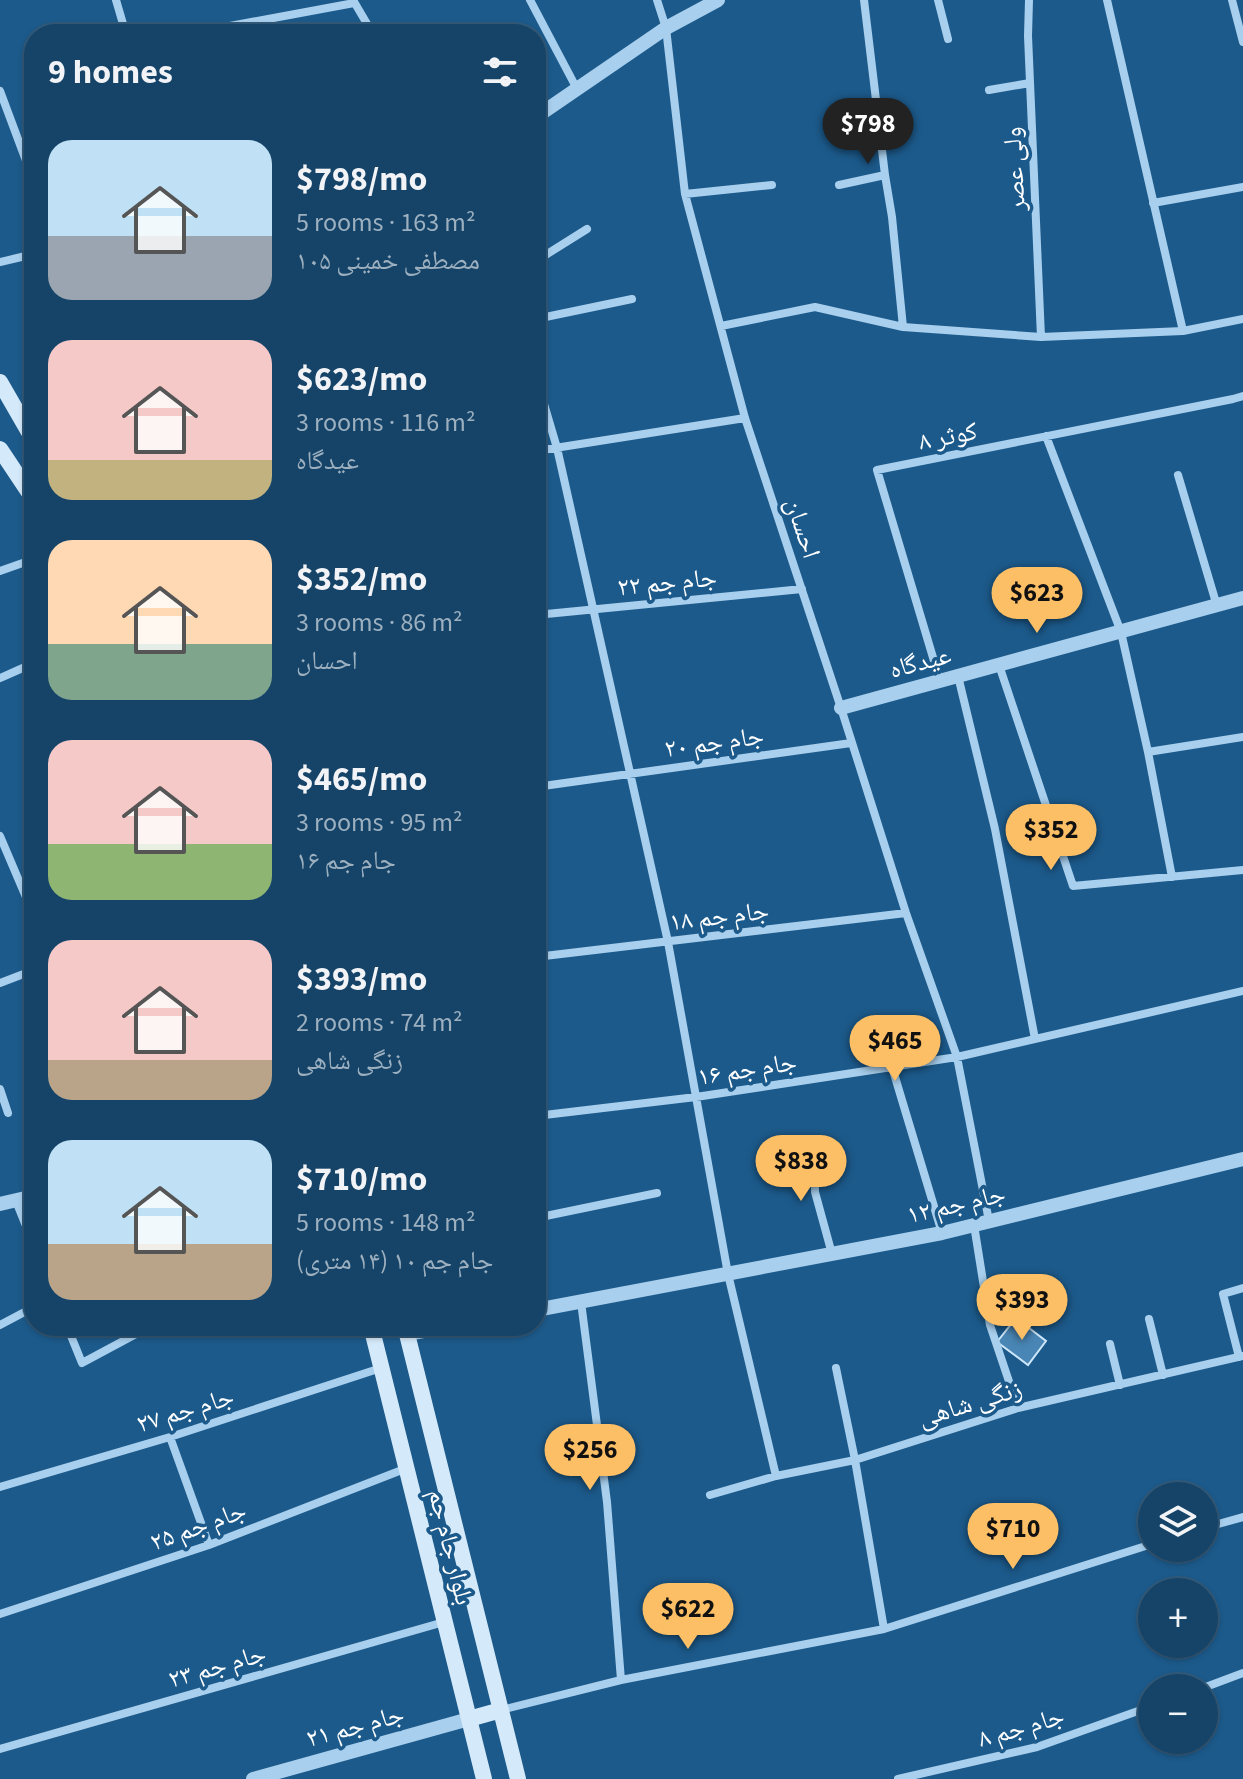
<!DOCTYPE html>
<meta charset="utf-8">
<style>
body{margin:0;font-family:"Source Sans 3","Noto Naskh Arabic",sans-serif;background:#1e4b6e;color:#f1f3f6;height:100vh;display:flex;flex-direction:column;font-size:30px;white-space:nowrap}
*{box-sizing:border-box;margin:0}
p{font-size:26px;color:#9db0c0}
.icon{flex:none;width:44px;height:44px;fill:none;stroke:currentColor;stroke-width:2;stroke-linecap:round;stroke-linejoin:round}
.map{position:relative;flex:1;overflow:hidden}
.side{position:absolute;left:24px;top:24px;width:522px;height:1312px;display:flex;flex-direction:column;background:#154468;border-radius:32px;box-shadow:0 2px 6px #0004,0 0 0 2px #345c7c}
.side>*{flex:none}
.controls{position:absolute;left:1138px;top:1482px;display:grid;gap:16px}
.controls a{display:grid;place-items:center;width:80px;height:80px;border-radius:50%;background:#154468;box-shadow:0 2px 6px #0004,0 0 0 2px #345c7c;font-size:40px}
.price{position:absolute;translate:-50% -68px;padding:0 18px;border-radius:28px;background:#fdbf65;color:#111;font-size:26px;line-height:52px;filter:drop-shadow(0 2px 4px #0008)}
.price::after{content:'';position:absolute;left:50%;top:48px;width:24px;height:18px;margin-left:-12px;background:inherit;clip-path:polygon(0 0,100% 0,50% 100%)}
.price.current{background:#222;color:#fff}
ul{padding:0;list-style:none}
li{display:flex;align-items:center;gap:24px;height:200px;padding:0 24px}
li span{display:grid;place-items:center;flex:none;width:224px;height:160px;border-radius:24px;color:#555}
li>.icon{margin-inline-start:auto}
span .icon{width:96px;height:96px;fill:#fffc;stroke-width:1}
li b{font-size:34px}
h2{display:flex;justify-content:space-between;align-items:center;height:96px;padding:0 24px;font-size:34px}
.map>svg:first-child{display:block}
.building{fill:#4986b5;stroke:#cde6f9;stroke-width:2}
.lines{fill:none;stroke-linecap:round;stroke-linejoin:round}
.minor{stroke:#a8cfed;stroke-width:8}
.tertiary{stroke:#a8cfed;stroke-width:14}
.secondary{stroke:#d4e9f9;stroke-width:16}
.labels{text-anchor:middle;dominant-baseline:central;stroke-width:7;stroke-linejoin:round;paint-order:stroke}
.street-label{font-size:26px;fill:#fff;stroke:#1c5a8b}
</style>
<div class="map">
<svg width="1243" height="1779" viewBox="0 0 1243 1779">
<rect width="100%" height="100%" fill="#1c5a8b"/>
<!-- building -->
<path class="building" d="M1016,1318L1046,1341L1028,1365L997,1342Z"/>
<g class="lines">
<!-- minor -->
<path class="minor" d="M116,0L126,34
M353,0L373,34
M530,0L577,89
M657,0L666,28L685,194L745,418L841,708L906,913L957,1057L989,1221
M864,0L885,175L892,217L903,327
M938,0L948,39
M1029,0L1028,36L1041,337
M1107,0L1183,331
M1232,0L1243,42
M187,34L354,3
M989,90L1030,83
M0,91L34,182
M839,185L885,175
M685,194L772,185
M1153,203L1243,187
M536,261L587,229
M0,262L34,254
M536,319L632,299
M721,326L815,307L903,327L1041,337L1183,331L1243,319
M536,377L557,448L668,942L728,1274L776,1476
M1046,436L1121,632L1148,752
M536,451L745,418
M1178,475L1217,606
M0,571L34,559
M536,615L802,589
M999,665L1073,886L1243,870
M958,676L995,829L1035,1039
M0,678L34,663
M940,681L877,470L1233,399L1243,396
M536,787L851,743
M0,836L34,916
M1172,877L1148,752L1243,737
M536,957L906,913
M0,983L34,970
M892,1067L942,1233
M0,1089L8,1113
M536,1116L696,1097L957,1057L1243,991
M814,1145L815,1192L832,1254
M16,1201L34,1246
M536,1218L657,1193
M974,1225L990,1325L1018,1408
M581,1302L607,1502L621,1680
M1149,1319L1163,1375
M0,1325L34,1307
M67,1326L82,1363L151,1326
M1110,1344L1120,1385
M1239,1357L1223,1294L1243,1288
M836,1368L855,1460L884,1629
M170,1437L209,1545
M0,1487L170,1437L381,1368
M710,1495L776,1476L855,1460L1018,1408L1243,1356
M1204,1528L1243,1517
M0,1614L209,1545L407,1468
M1203,1688L1243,1673
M501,1710L621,1680L884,1629L1152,1544
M0,1749L444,1622
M898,1779L1037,1747L1152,1706"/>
<!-- tertiary -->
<path class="tertiary" d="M536,117L666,28L718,0
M841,708L1243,598
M0,1204L34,1196
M536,1310L942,1233L1243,1159
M407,1334L451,1326
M253,1779L469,1719"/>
<!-- secondary -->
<path class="secondary" d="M0,382L34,441
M0,449L34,500
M371,1326L484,1779
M405,1326L518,1779
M469,1719L501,1710"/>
</g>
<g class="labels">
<!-- street labels -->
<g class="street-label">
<text transform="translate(1014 169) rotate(-93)">ولی عصر</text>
<text transform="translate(948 436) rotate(-11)">کوثر ۸</text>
<text transform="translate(803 528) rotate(72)">احسان</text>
<text transform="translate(667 582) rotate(-6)">جام جم ۲۲</text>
<text transform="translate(920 662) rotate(-15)">عیدگاه</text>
<text transform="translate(714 742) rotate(-8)">جام جم ۲۰</text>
<text transform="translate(719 916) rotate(-7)">جام جم ۱۸</text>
<text transform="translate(747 1069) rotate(-9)">جام جم ۱۶</text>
<text transform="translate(956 1204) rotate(-13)">جام جم ۱۲</text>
<text transform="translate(970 1403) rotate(-17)">زنگی شاهی</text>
<text transform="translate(185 1410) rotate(-17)">جام جم ۲۷</text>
<text transform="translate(198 1526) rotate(-20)">جام جم ۲۵</text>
<text transform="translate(451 1547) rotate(76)">بلوار جام جم</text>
<text transform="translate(217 1666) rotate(-16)">جام جم ۲۳</text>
<text transform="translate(355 1726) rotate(-15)">جام جم ۲۱</text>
<text transform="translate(1021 1727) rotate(-16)">جام جم ۸</text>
</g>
</g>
</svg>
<div class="controls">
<a><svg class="icon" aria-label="layers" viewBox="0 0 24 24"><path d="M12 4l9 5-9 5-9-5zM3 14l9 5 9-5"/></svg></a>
<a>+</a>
<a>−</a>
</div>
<b class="price current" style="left:868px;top:166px">$798</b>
<b class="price" style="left:1037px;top:635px">$623</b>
<b class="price" style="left:1051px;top:872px">$352</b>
<b class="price" style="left:895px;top:1083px">$465</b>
<b class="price" style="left:801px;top:1203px">$838</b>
<b class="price" style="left:1022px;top:1342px">$393</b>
<b class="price" style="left:590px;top:1492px">$256</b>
<b class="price" style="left:1013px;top:1571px">$710</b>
<b class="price" style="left:688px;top:1651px">$622</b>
<section class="side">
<h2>9 homes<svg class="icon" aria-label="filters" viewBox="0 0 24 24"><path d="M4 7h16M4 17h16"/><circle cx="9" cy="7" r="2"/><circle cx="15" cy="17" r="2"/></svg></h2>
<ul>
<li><span style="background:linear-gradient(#bfe0f5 60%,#9aa5b1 0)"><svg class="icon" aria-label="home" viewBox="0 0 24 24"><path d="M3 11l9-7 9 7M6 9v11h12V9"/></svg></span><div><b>$798/mo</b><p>5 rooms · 163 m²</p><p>مصطفی خمینی ۱۰۵</p></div></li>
<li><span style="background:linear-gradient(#f6c9c9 75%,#c2b280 0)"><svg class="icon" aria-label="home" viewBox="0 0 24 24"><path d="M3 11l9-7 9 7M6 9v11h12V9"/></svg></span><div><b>$623/mo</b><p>3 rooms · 116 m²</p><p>عیدگاه</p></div></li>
<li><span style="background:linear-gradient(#ffd9b3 65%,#7fa58c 0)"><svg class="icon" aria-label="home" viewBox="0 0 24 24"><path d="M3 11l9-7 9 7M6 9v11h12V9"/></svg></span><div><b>$352/mo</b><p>3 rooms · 86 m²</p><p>احسان</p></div></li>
<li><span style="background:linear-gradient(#f6c9c9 65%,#8fb573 0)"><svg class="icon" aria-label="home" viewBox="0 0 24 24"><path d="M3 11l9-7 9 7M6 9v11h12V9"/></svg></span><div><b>$465/mo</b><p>3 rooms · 95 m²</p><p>جام جم ۱۶</p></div></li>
<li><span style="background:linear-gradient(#f6c9c9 75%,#b9a48a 0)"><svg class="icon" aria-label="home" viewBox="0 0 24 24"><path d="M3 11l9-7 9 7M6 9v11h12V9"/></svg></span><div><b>$393/mo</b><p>2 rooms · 74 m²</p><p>زنگی شاهی</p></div></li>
<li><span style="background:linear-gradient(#bfe0f5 65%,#b9a48a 0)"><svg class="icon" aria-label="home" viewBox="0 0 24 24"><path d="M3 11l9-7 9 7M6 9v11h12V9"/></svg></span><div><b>$710/mo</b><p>5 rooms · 148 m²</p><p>جام جم ۱۰ (۱۴ متری)</p></div></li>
</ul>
</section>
</div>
